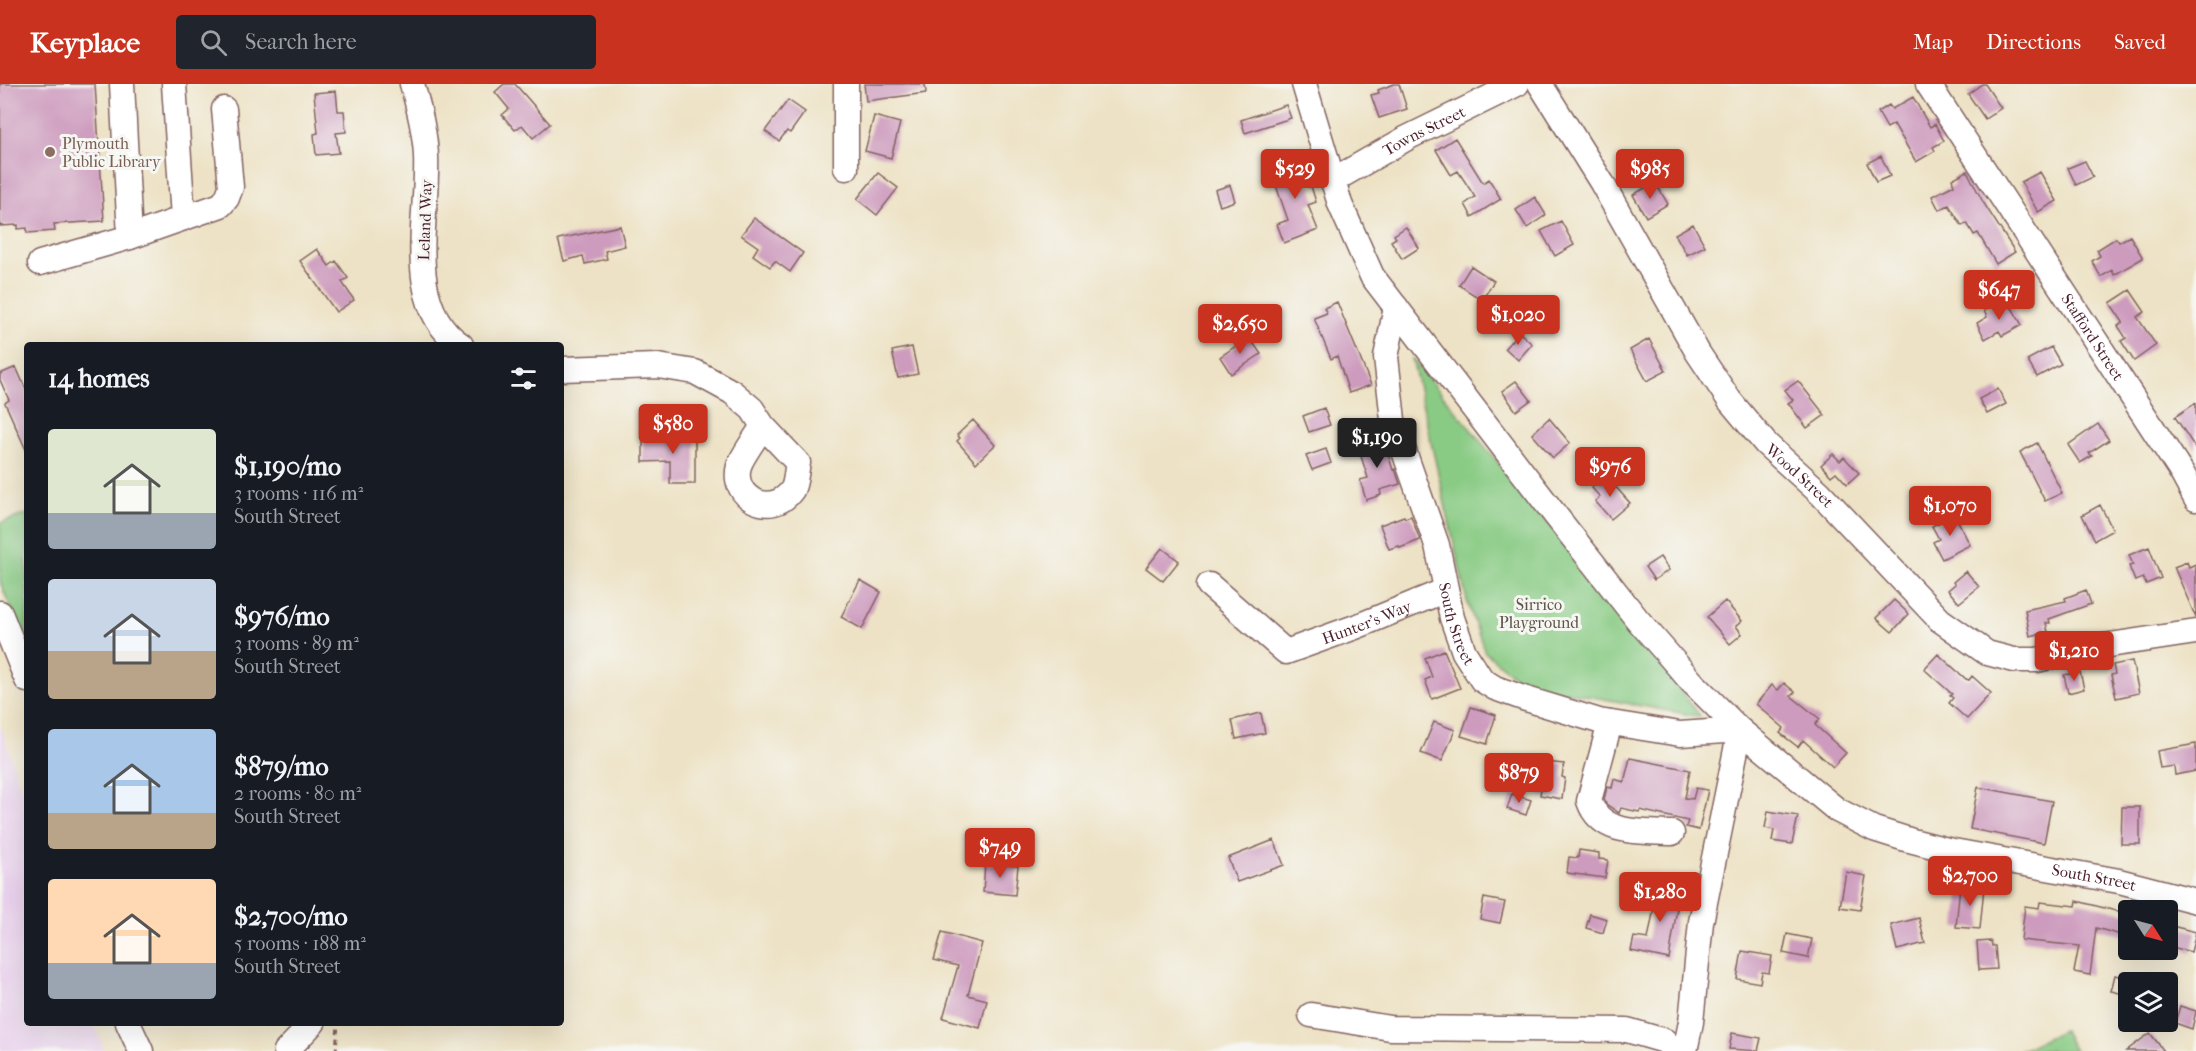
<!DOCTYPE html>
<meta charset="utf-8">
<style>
body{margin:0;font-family:"IM FELL French Canon",serif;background:#20242c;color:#f1f3f6;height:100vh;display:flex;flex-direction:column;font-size:22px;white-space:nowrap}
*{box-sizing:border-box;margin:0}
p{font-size:20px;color:#9ea1a6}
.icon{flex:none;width:33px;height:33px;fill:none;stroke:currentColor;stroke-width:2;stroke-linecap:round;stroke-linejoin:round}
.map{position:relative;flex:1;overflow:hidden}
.details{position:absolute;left:24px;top:258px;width:540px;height:684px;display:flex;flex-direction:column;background:#171b24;border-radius:6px;box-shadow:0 6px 24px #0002}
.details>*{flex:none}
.needle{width:39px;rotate:126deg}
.tools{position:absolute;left:2118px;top:816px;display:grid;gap:12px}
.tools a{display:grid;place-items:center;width:60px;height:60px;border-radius:6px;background:#171b24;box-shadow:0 6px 24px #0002;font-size:30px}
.price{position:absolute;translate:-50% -51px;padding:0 14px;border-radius:6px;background:#c8321e;color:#fff;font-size:20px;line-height:39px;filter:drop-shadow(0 2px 3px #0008)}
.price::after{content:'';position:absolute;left:50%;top:36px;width:18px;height:14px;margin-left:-9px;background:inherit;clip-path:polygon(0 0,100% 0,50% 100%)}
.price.selected{background:#222;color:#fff}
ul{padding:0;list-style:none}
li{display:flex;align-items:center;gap:18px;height:150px;padding:0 24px}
li span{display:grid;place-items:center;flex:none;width:168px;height:120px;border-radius:6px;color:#555}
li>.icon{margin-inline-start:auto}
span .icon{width:72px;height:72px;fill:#fffc;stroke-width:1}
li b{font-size:26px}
h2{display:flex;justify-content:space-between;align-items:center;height:72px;padding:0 24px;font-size:26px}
header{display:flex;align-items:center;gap:36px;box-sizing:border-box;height:84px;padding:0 30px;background:#c8321e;color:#fff}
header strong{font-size:28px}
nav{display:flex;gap:33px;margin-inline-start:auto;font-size:21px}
.search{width:420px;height:54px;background:#20242c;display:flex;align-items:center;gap:15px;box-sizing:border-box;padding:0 21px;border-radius:6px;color:#9ea1a6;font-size:22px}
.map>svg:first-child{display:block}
.built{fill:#e9d1ed}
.green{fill:#89cb84;stroke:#6a7558;stroke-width:1.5}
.building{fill:#cd9bbe}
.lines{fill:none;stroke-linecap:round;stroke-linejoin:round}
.minor-casing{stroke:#836361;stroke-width:27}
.path{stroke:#836361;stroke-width:3;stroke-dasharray:4.5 4.5;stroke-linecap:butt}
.minor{stroke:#fff;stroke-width:24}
.education-dot{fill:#8d6e63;stroke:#f6f6f2;stroke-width:2}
.labels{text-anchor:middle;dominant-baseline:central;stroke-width:6;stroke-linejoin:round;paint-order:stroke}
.street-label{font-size:16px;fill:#4a1f2b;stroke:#f6f6f2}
.education-label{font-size:16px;fill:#785e54;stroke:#f6f6f2;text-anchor:start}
.park-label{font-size:16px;fill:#5d5346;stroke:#f6f6f2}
</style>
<header>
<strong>Keyplace</strong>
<div class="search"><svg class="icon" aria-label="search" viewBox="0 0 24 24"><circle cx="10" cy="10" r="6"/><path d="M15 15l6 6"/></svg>Search here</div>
<nav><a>Map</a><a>Directions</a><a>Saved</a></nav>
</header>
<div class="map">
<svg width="2196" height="967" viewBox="0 0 2196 967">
<rect width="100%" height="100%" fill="#f6f6f2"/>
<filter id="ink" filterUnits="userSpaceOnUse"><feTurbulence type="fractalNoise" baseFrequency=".0167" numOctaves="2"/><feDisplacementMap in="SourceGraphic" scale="12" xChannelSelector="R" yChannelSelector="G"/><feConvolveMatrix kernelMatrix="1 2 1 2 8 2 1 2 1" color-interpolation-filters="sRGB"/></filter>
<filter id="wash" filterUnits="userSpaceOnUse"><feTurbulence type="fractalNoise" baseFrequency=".008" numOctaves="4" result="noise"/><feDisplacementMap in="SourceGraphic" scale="24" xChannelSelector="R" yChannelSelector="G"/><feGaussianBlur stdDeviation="1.35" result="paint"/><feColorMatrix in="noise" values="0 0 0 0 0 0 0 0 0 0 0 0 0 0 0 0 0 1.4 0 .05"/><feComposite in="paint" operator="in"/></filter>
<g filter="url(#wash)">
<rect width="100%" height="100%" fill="#ede2c5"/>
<!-- built -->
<path class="built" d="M0,640L27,724V939H94L104,967H0Z"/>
<!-- green -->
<path class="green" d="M1412,274L1576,473L1701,633L1523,600L1485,568L1467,517Z
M27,430V563L0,498V439Z
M2063,946L2075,967H2020Z"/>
<g id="blocks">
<!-- building -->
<path class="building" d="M0,0H95L104,137L54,140L55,147L27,149V144L18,145V141L0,142Z
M504,0H515L550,40L533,54L522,41L515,46L502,31L509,25L495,8Z
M864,0H925L926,9L866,17Z
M1394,0H1399L1407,25L1379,34L1371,11L1379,9L1378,6Z
M1982,0H1985L2001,24L1985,35L1968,10Z
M336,7L338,27H344L346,48L336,49L339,69L316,71L314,50L318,49L314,9Z
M1913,13L1930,43L1935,40L1944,57L1933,63L1935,67L1916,78L1894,40L1887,44L1878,28L1889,21L1892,25Z
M788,16L805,28L790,49L787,47L779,57L765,47Z
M1286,21L1291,34L1245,49L1241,36Z
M874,32L900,39L891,74L865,67Z
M1455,54L1483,99L1489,95L1501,115L1472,133L1465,120L1475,113L1458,87L1451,91L1436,66Z
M1881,72L1890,92L1876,98L1867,79Z
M1299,73L1309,103L1311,102L1316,118L1308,121L1318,146L1284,159L1277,140L1288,136L1273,93L1278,91L1274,81Z
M2085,77L2093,93L2076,101L2068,84Z
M1967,87L1983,118L2015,168L1996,180L1978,149L1974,151L1967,139L1962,142L1949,121L1939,126L1932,112L1954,101L1952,95Z
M2040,88L2057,117L2038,128L2021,98Z
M878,89L898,104L877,131L857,115Z
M1655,98L1668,120L1646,133L1633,111Z
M1230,101L1235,117L1220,122L1215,106Z
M1535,113L1546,131L1527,144L1516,126Z
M754,134L803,169L790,188L775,177L770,183L753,171L758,163L741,151Z
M1561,137L1574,161L1555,172L1541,147Z
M1693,140L1705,162L1687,171L1675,150Z
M620,142L625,162L605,167L607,175L585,180L583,172L564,177L558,155Z
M1406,143L1419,164L1402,175L1391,157L1396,154L1394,151Z
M2130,152L2143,174L2114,191L2112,186L2101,193L2092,177L2100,172L2097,166L2116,154L2119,158Z
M317,165L329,182L336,177L348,194L342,198L354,216L336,228L300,177Z
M1471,182L1494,197L1482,216L1459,201Z
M2130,206L2145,228L2137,233L2156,261L2134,277L2121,257L2126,254L2118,242L2123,238L2110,219Z
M1514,217L1523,226L1511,239L1501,229Z
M1337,218L1371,301L1349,309L1337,272L1331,275L1314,234L1327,229L1324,224Z
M1998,219L2002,226L2011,222L2022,241L2002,252L1999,247L1985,255L1977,239L1987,233L1984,227Z
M1519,248L1532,260L1518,276L1505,264Z
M1249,253L1261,270L1231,290L1220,273Z
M1649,255L1666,287L1647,297L1630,266Z
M912,263L918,290L898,294L892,267Z
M2051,263L2061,280L2037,293L2027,276Z
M16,283L27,308V368L5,319L9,316L0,296V290Z
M1516,297L1531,316L1516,327L1502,307Z
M1798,297L1825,331L1807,344L1788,319L1793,316L1785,306Z
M1998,305L2006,320L1987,330L1979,315Z
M2196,319V365L2175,333Z
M1324,324L1330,341L1309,348L1303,332Z
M1549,334L1570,359L1553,374L1532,350Z
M973,336L995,361L976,379L957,357L960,354L957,351Z
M2098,340L2109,356L2089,369L2092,372L2080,379L2068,361Z
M643,351H695V400H670V377L643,378Z
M1383,355L1393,386L1395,385L1400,400L1380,406L1381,411L1366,416L1360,396L1368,394L1358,363Z
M2037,359L2062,409L2045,417L2020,368Z
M1326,365L1331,379L1312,386L1306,372Z
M1833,370L1840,377L1844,373L1859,389L1847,400L1836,388L1831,392L1821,381Z
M1606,392L1630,419L1611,435L1595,417L1600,413L1592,404Z
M2100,421L2113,446L2095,456L2082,431Z
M1955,431L1970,461L1942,475L1933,458L1939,455L1932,442Z
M1404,432L1405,434L1411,432L1420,456L1400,464L1399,462L1389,465L1380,441Z
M2149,463L2161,494L2146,500L2143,494L2135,497L2129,482L2133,481L2129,471Z
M1162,464L1179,477L1163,497L1146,484Z
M1660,473L1669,486L1654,496L1645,483Z
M2187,478L2189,483L2196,480V534L2174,483Z
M1966,487L1979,503L1959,519L1948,506L1955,500L1953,498Z
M860,496L881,508L862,545L841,533Z
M2086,506L2091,520L2049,535L2050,539H2046L2048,548L2030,552L2025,526L2066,517L2065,514Z
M1894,516L1909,530L1892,548L1876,534Z
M1725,517L1742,537L1736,542L1742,550L1730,560L1707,533Z
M1444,566L1460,604L1432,615L1425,596L1432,593L1425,574Z
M1938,570L1966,595L1969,596L1972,592L1991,609L1967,635L1949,619L1953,614L1950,612L1952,610L1924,585Z
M2132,577L2139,609L2116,614L2111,591L2115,590L2113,581Z
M2080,588L2084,605L2068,609L2064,591Z
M1784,599L1795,608L1791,612L1820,635L1815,641L1846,669L1833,683L1803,656L1798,663L1780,649L1784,644L1756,620L1772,601L1778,606Z
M1471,623L1496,631L1487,660L1461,652Z
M1261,629L1265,649L1236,655L1232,636Z
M1434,638L1455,646L1442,677L1421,669Z
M2196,660V687L2175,691L2174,682L2160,684L2157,667Z
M1630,674L1690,686L1685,714L1693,715L1696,704L1708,706L1699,746L1686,743L1688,737L1640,726L1639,728L1621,724L1619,729L1606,720L1604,715L1607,703L1612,704L1614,695L1624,698Z
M1545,678L1564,680L1562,693L1565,694L1562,715L1540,711Z
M1978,703L2052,717L2044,759L1970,745Z
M1512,710L1531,716L1526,731L1507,725Z
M2122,723H2140V760H2121Z
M1768,727L1798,732L1792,760L1772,757L1774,746L1765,744Z
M1274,756L1284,781L1237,798L1228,774Z
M1579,766L1599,769V775L1608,776L1605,794L1567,789L1569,773L1578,774Z
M985,779L1018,782L1015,811L983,808Z
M1846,788L1866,792L1860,826L1840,823Z
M1652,800L1680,805L1669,875L1631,867L1634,853L1648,855L1654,824L1648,823Z
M1960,801L1984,803L1980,845L1956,843Z
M1484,814L1505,818L1500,839L1480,835Z
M2077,817L2128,830V853L2096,844L2090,891L2074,888L2079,862L2021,856L2025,822L2039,824L2040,818L2076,822Z
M1590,830L1607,835L1603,849L1586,844Z
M1919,834L1925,859L1897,866L1891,841Z
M2168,841L2196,848L2191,868L2168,862Z
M942,848L982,859L968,911L987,916L980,944L943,934L958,882L934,876Z
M1787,850L1812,855L1808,874L1783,869Z
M1991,857L1992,862H1995L1997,885L1979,886L1977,858Z
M1742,867L1772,872L1769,889L1762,888L1760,899L1737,895Z
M2115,891L2128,894V911L2111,907Z
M2180,922L2196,927L2192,945L2175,939Z
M1732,949L1761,954L1758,967L1729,965Z
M2150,949L2164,967H2126Z"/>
</g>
</g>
<g filter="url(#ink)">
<use href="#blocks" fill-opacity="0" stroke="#836361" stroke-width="1.5"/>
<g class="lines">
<defs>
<g id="minor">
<path d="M122,0L130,153"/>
<path d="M174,0L183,134"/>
<path d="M412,0C419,24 425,47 426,72C429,131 402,221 461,261"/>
<path d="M846,0V84"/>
<path id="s1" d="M1304,0L1340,120L1372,192L1556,432L1637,535L1691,597L1740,646L1837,726L1874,745L1909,756L1948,766L2119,797L2196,817"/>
<path id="s2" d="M1540,0L1602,99L1698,269L1730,317L1766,360L1820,409L1940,536L1987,569L2014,576H2037L2083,565L2196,548"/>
<path id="s3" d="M1928,0L2182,389L2196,415"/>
<path id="s4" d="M1332,97L1407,54L1517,0"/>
<path d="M40,179L130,153L221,121L227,114L231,103L224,25"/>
<path id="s5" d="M1396,223L1386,273L1393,336L1437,461L1452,534L1464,568L1482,596L1495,604L1523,614L1599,637L1680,650L1740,646L1701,838L1691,938L1685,967"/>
<path d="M561,285L658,282L695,288L732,308L752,325L763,342L798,379C796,387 796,400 792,406C772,435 730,414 739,382C742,372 757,352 763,342"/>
<path id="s6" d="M1209,501L1286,568L1358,542L1446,506"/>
<path d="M0,529L27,596"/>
<path d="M1610,639L1589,717C1601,752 1641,747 1672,749"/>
<path d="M1311,931L1390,944L1627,946L1665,957L1674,967"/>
<path d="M128,939L141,967"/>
<path d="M286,967L313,939"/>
</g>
</defs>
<!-- minor casing -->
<use href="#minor" class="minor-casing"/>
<!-- path -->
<path class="path" d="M336,967L338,939"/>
<!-- minor -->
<use href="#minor" class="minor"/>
</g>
</g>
<!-- markers -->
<circle class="education-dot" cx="50" cy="68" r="6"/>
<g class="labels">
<!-- street labels -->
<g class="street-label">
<text stroke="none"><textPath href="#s4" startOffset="105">Towns Street</textPath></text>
<text transform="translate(425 136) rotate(-88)">Leland Way</text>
<text stroke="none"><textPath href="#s3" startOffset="302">Stafford Street</textPath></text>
<text stroke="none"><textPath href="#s2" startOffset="472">Wood Street</textPath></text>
<text stroke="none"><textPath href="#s6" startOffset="188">Hunter's Way</textPath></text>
<text stroke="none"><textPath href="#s5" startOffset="328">South Street</textPath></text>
<text stroke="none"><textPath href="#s1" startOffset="1182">South Street</textPath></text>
</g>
<!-- education labels -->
<g class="education-label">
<text x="62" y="59">Plymouth<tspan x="62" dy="18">Public Library</tspan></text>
</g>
<!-- park labels -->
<g class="park-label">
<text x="1539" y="520">Sirrico<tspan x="1539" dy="18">Playground</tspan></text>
</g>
</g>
</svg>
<div class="tools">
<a><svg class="needle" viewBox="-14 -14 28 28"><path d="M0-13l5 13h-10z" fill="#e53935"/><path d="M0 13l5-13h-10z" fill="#9ea1a6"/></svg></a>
<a><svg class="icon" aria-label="layers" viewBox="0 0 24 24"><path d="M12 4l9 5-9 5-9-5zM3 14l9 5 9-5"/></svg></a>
</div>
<b class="price" style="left:1295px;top:116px">$529</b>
<b class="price" style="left:1650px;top:116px">$985</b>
<b class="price" style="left:1999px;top:237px">$647</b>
<b class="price" style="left:1518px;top:262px">$1,020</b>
<b class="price" style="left:1240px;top:271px">$2,650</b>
<b class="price" style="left:673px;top:371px">$580</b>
<b class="price selected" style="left:1377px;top:385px">$1,190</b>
<b class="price" style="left:1610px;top:414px">$976</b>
<b class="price" style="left:1950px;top:453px">$1,070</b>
<b class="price" style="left:2074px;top:598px">$1,210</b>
<b class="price" style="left:1519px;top:720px">$879</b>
<b class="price" style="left:1000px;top:795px">$749</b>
<b class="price" style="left:1970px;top:823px">$2,700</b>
<b class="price" style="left:1660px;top:839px">$1,280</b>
<section class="details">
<h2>14 homes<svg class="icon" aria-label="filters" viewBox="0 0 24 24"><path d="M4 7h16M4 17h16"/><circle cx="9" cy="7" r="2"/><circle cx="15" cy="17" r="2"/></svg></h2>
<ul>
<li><span style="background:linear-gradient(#dfe7d0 70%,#9aa5b1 0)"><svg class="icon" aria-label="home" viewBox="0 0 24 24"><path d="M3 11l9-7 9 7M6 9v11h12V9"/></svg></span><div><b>$1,190/mo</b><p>3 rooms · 116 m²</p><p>South Street</p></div></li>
<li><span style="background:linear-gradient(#c9d6e8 60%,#b9a48a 0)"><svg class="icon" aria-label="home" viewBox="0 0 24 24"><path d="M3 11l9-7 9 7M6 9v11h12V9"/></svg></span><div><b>$976/mo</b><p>3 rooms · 89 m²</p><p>South Street</p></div></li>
<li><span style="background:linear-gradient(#a9c7e8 70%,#b9a48a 0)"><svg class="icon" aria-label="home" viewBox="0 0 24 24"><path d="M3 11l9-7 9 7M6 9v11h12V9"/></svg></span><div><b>$879/mo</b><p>2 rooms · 80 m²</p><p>South Street</p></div></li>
<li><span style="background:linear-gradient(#ffd9b3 70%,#9aa5b1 0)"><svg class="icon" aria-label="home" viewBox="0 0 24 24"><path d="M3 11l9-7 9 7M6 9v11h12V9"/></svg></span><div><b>$2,700/mo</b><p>5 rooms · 188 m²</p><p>South Street</p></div></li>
</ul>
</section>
</div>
